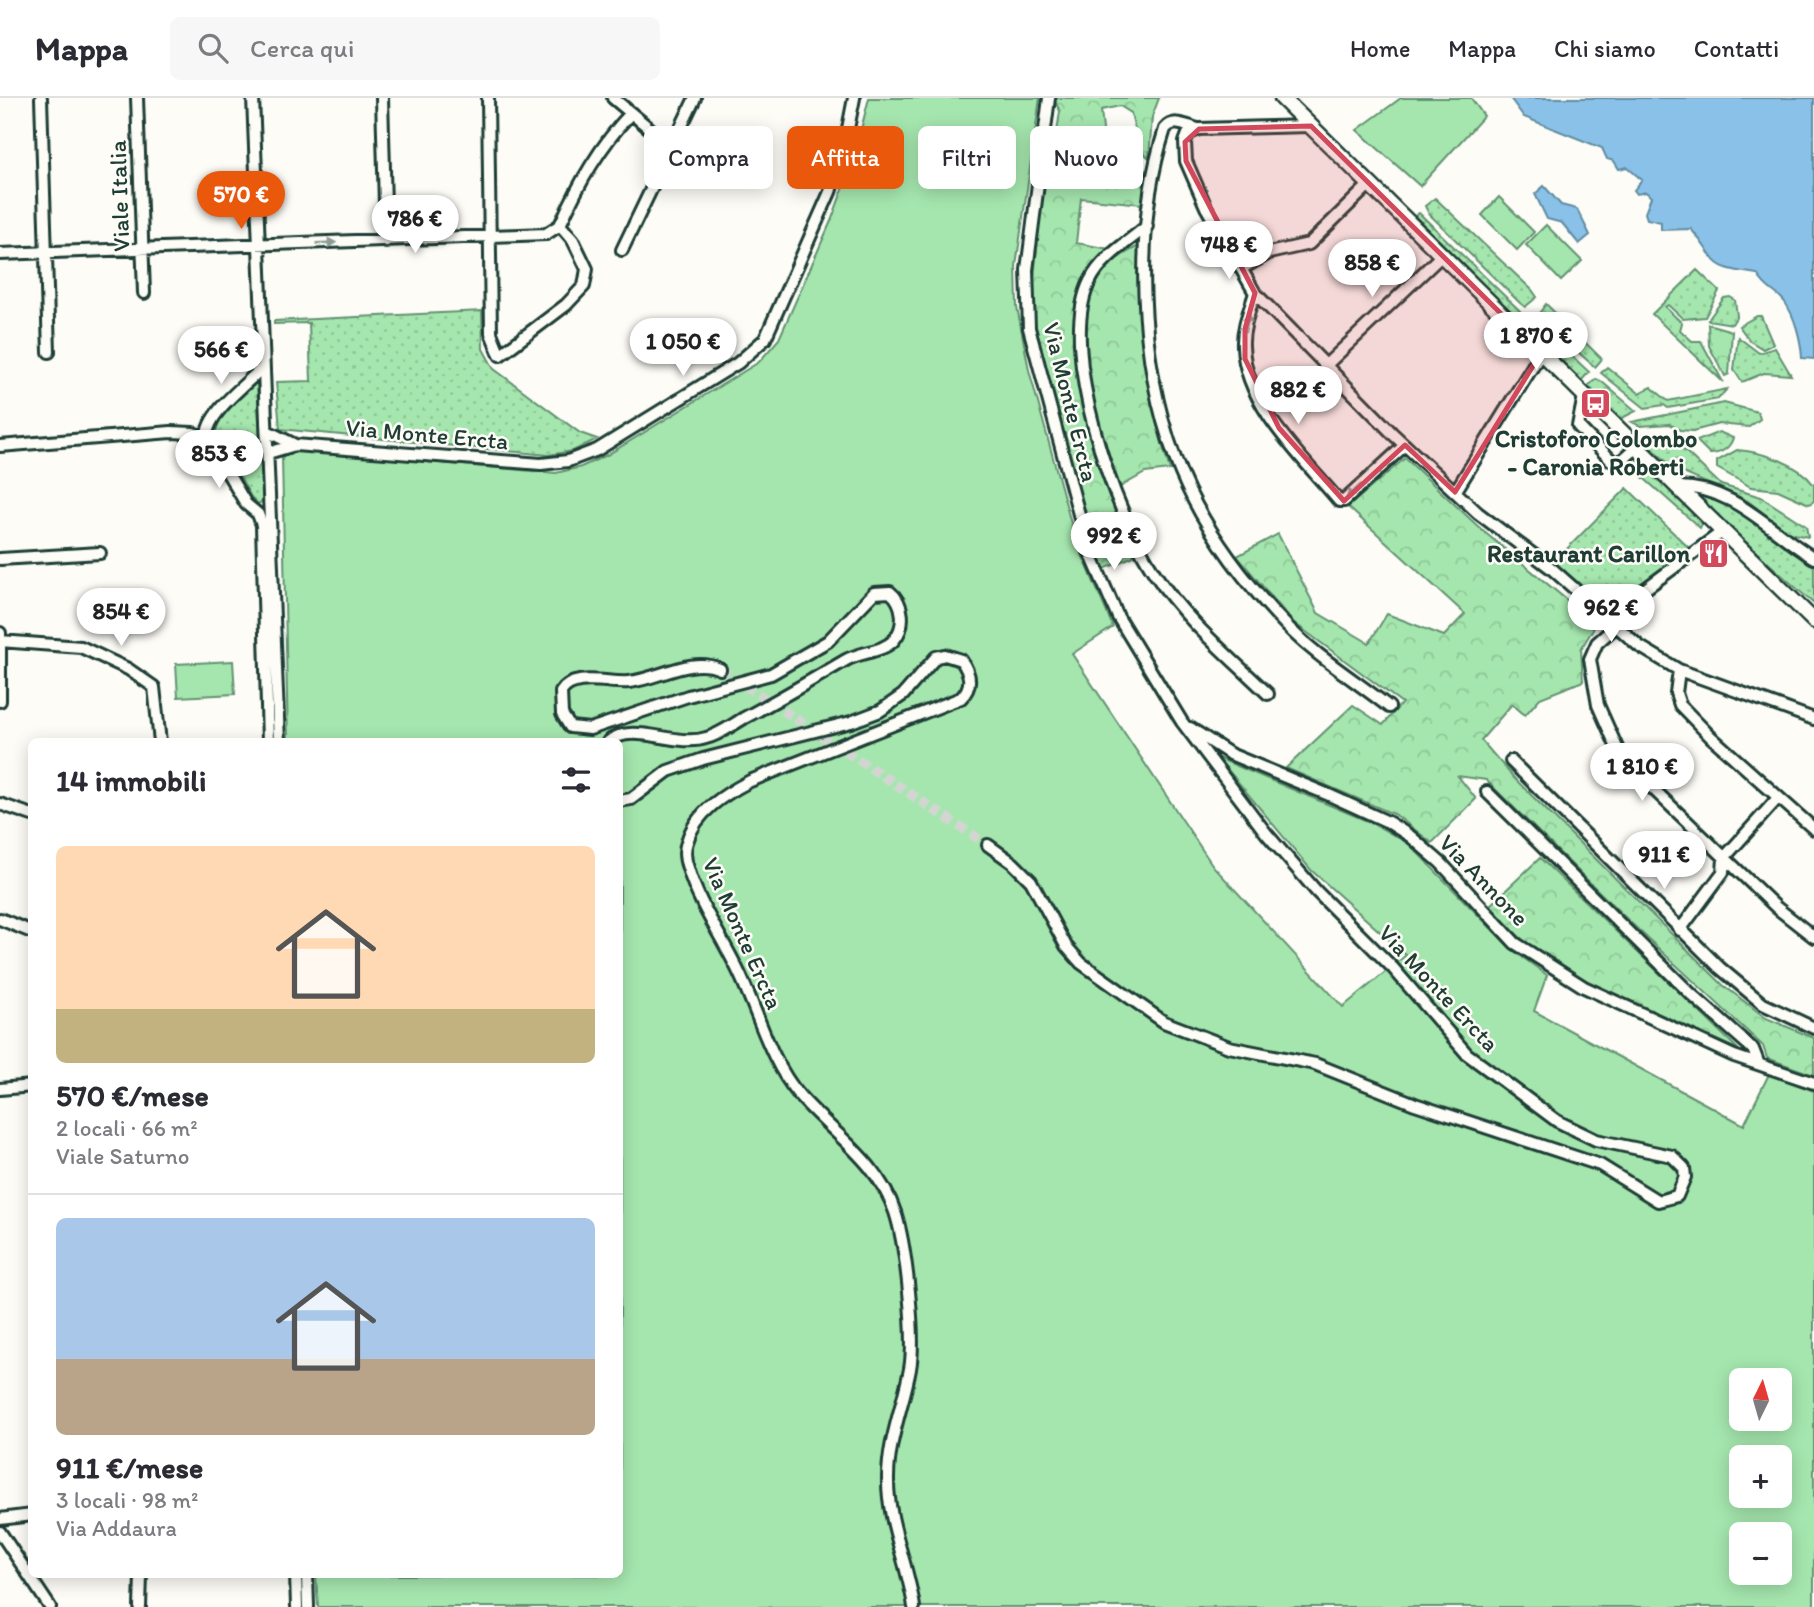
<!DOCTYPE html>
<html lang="it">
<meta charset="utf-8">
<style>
body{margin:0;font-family:Itim,sans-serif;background:#f7f7f7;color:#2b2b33;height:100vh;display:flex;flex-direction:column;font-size:26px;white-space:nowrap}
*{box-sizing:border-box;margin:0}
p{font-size:23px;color:#7c7c81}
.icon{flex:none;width:38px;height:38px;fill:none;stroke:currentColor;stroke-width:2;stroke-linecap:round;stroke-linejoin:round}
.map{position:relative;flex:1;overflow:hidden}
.drawer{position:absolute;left:28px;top:640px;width:595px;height:840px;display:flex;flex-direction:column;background:#fff;border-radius:10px;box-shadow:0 4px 18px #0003}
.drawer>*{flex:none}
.hud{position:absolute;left:644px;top:28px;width:665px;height:63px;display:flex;gap:14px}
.needle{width:46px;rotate:5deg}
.tools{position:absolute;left:1729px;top:1270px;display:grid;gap:14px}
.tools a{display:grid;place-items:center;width:63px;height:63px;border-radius:10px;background:#fff;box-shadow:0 4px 18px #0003;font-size:35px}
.price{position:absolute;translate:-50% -60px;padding:0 16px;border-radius:24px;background:#fff;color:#222;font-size:23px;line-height:46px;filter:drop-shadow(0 2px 4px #0008)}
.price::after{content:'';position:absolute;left:50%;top:42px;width:21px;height:16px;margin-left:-10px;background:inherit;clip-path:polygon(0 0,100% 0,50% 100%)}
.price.active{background:#ea580c;color:#fff}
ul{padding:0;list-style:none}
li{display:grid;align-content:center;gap:14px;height:371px;padding:0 28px}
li+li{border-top:2px solid #e1e1e2}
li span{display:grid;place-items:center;height:217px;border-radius:10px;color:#555}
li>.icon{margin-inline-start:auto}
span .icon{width:126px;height:126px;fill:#fffc;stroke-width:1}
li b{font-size:30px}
h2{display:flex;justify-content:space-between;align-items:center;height:84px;padding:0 28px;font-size:30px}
.chip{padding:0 24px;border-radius:10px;background:#fff;box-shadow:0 4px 18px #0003;font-size:24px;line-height:63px}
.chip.active{background:#ea580c;color:#fff}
header{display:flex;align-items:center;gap:42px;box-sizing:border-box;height:98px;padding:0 35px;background:#fff;border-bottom:2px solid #e1e1e2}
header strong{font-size:33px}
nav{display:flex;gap:38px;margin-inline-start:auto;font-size:24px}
.search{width:490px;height:63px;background:#f7f7f7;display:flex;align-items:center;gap:18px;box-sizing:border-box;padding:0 24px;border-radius:10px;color:#7c7c81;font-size:26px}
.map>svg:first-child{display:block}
.grass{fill:url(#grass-dots);stroke:#629271;stroke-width:2}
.forest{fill:url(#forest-crowns);stroke:#629271;stroke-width:2}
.park{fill:#a5e6ae;stroke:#629271;stroke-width:2;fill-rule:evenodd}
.water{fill:#8ac1e8;stroke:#5f8ca0;stroke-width:2}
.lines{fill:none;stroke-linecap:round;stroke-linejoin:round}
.minor-tunnel{stroke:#d1d6d0;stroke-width:10;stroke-dasharray:10 5;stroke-linecap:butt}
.minor-casing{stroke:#1f3d34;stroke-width:16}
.major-casing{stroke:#1f3d34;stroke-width:19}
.minor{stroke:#fdfcf7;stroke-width:10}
.major{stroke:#fdfcf7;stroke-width:14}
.oneway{fill:#8e9c96}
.marked{fill:#d1495b;fill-opacity:0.2;stroke:#d1495b;stroke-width:5;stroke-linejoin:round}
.labels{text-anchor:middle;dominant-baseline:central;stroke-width:5;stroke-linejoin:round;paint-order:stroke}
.street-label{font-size:24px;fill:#1f3d34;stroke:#fdfcf7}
.poi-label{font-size:24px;font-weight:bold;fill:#1f3d34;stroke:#fdfcf7}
</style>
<header>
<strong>Mappa</strong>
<div class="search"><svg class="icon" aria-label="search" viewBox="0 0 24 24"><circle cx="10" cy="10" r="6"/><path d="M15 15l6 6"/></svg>Cerca qui</div>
<nav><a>Home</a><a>Mappa</a><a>Chi siamo</a><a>Contatti</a></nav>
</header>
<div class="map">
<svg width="1814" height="1509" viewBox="0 0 1814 1509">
<defs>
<pattern id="grass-dots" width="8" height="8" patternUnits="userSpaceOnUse" patternTransform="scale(1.75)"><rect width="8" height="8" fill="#a5e6ae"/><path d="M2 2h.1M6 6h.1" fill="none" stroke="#8ec696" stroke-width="1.8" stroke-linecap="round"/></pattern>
<pattern id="forest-crowns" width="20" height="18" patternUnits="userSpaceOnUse" patternTransform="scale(1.75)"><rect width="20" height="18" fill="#a5e6ae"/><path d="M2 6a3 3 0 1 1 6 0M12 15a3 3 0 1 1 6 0" fill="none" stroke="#8ec696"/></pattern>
</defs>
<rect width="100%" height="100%" fill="#fdfcf7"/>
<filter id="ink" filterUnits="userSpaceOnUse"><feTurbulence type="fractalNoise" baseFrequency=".0143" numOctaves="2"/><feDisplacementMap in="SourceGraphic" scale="14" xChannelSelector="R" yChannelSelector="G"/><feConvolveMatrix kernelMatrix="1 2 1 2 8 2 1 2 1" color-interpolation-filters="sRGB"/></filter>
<g filter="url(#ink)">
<!-- grass -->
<path class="grass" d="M1435,100L1532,192L1537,199L1525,209L1520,205L1429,116L1425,108Z
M1419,115L1517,210L1520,213L1517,220L1415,118Z
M1697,172L1719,193L1705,219L1683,221L1668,207L1665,209L1682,225L1680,232L1692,243H1701L1723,284L1652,216Z
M1730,199L1735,202L1737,218L1732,226L1708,222L1724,200Z
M1546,206L1602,261L1595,269L1537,218Z
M482,213L483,251L494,271L580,335L597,341L573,353L548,357L280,331L276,284L311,283L309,225L274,226V223Z
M1757,218H1761L1773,246L1763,251L1750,243L1739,228Z
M1526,225L1543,231L1589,274L1581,283L1523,226Z
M1738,239L1759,255L1775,250L1791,277L1764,275L1742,284L1734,272Z
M1607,269L1639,295L1651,289L1668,303L1727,291L1718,301L1668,310L1664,307L1645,310L1601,275Z
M1596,281L1601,283L1636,313L1620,321L1587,289Z
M257,284L263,403L258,406L251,399L216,337C216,319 240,291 257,284Z
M1724,305L1758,314L1760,321L1749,329L1719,326L1693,333L1680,332L1669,326L1640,328L1632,324Z
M1629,330L1662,346L1683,351L1721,387L1761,399L1806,428L1808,439L1789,435L1748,403L1676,372Z
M1719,334L1733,340C1730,350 1721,356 1710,356L1697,343Z
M1737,352C1763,354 1798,365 1814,387V403L1809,406L1778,392L1751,389L1717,370V363Z
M1631,359L1638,360L1703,424L1700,430L1638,375L1630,365Z
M1627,390L1689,450L1633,494L1637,503L1616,519L1552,466Z
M1698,397C1739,395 1780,450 1814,468V506L1697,401Z"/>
<!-- forest -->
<path class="forest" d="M1053,0H1159L1152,19L1149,60L1140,52L1131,15L1120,8L1101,12L1106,61L1147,73L1142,106L1081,100L1076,145L1109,151C1093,166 1082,183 1077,205C1073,223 1076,240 1078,258C1084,329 1105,393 1134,458L1102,472L1091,444L1034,221L1033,193L1040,116L1048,58L1055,49L1060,13Z
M1139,148C1138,224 1146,299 1170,372L1145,375L1120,389C1101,334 1067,240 1094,185C1104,167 1121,157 1139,148Z
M1708,226L1732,233L1729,276L1725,278L1709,248Z
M1405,360L1483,433L1596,526L1581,551L1583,583L1540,600L1525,617L1512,606L1481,642L1514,680L1723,887L1766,920L1814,940V977L1767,960L1763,948L1629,823L1486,682L1458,678L1476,701L1432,745L1396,717L1286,670L1353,607L1383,627L1402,605L1293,524L1237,458L1278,436L1318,515L1369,545L1387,516L1444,538L1465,516L1348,409Z
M1540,760L1739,952L1589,884L1523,842L1488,809Z"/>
<!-- park -->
<path class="park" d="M869,0H1040L1016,168L1017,209L1029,272L1075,440L1113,529L1072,556L1213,768L1343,909L1406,857L1311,772L1218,660L1372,725L1409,746L1511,851L1547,877L1534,913L1744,1027L1769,976L1814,993V1509H318L316,1477H620V644H288L282,359L290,354L299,353L556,375L581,369L607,357L759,264L779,241L831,123L852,67ZM1741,1283H1780V1321H1741ZM1741,1360H1780V1398H1741ZM1741,1437H1780V1475H1741Z
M1401,0H1471L1484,18L1420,88L1357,32Z
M1499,99L1534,134L1517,152L1482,117Z
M1546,127L1582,163L1561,183L1526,147Z
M233,563L235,596L178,599L176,566Z"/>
<!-- water -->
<path class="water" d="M1510,0H1814V261L1802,260C1801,242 1795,218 1784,203C1775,192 1767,193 1757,176C1704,169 1721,165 1691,131L1661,132V124L1647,121L1645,115L1651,99L1646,94L1637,96L1634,92L1642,82L1627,69L1619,71L1614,63L1607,61L1602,50L1524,19Z
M1544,88L1561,107L1577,111L1590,137L1579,146L1562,125L1547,121L1535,96Z"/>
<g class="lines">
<!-- minor-tunnel -->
<path class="minor-tunnel" d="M720,571L988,747"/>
<defs>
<path id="minor" d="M41,0L49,254
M137,0L144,195
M253,0L279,644
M382,0L386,143
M488,0L491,235L500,257L566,207L584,188L587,171L573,142L560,127
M613,0L673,50
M1311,28L1199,31L1188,36L1185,44L1186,63L1206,109L1255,195L1393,336L1478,415L1551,470L1639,548L1679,572L1814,621
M1198,31C1186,28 1174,20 1165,31C1133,129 1139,264 1175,360C1198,423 1239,478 1285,526C1315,558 1355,582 1389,609
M560,127C579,85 600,48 631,15
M1147,128C1127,145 1102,159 1090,183C1056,250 1115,417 1155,476C1185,522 1229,558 1268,596
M622,152L695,0
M0,156L546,136L560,127
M1241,171L1269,155L1309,146L1370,86
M1255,195C1250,211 1242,230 1243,248C1245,307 1303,360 1339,403H1344L1405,347
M1325,268L1442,157
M1584,298L1578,328L1611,362L1619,365L1636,350
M267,333L295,347
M0,348L171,334L193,335L207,340
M268,355L295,347L541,366L568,363L597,352L738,265L765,241L830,94L845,46L854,0
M1677,389C1734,388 1769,433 1814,460
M1455,394L1541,255
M258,416L262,427L268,644
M258,416L246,406L207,340C205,316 247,286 263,269
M0,461L100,455
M1645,491L1722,434
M1615,529L1597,545L1590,561L1598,607L1622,661L1777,810L1814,839
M0,535V603
M0,543L81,549L128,571L154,589L160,644
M1679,572L1676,595L1680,607L1711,639L1814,731
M1190,630L1230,656L1329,697L1388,724L1410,738L1441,765L1515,845L1584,889L1734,958L1814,985
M608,644C633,623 676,650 706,640C719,637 732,627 744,620C778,602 812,582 846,562C860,554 883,554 894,542C906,528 904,505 890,494L874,495L828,543L771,576L688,598L590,631L570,629L562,616L561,594C573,574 609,586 629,584C659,581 691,558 720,571
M1511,663L1720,870L1763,906L1814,930
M1487,694L1692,897L1753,951L1758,964
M620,703L631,701L668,673L703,661L851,624L880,613L903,597L936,559L945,557L961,562C971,576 973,588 961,600L750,683C725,696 695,714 687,744C684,752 685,762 688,770C699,808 725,843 741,879C759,918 771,964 799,997C833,1036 878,1063 895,1114C906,1147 916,1238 910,1271C903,1308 888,1343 888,1380C887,1423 908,1466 914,1509
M0,706L32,717
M988,747L1013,765L1031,783L1066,848L1081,865L1164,924L1229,949L1315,966L1415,1006L1600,1067L1658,1103L1677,1098L1685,1079L1684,1070L1672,1058L1596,1042L1557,1023L1467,956L1393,870L1317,794L1266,735L1182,624L1118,519L1088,450L1029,230L1027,172L1049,0
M0,821L32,834
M1680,832L1723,774L1724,760L1777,701
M0,991L32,988
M0,1421L32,1417
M0,1434L50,1509
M296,1477L297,1509
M307,1477L308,1509
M140,1509L141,1477"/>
<path id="major" d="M1282,0L1814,523"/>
</defs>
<!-- minor casing -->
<use href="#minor" class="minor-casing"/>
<!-- major casing -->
<use href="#major" class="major-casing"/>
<!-- minor -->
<use href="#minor" class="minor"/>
<!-- major -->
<use href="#major" class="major"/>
</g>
<!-- one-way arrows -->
<defs><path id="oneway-solid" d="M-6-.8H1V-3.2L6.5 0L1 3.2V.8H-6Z" transform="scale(1.75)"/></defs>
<g class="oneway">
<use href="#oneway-solid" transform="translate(326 145) rotate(-2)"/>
<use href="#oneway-solid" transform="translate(1247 225) rotate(-76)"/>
<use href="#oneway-solid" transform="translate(1354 393) rotate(138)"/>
</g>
</g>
<!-- marked area -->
<path class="marked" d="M1311,28L1541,255L1455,394L1405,347L1344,403L1279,330L1245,261V231L1255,195L1186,63L1185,44L1199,31Z"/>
<!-- icons -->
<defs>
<symbol id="bus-square" viewBox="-11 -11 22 22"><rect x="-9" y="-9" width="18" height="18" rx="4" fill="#d1495b" stroke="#fdfcf7"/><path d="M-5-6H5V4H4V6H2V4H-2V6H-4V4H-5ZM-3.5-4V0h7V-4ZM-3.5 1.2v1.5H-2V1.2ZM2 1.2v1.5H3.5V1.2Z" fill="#fff"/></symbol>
<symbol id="restaurant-square" viewBox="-11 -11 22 22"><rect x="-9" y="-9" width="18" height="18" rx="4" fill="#d1495b" stroke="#fdfcf7"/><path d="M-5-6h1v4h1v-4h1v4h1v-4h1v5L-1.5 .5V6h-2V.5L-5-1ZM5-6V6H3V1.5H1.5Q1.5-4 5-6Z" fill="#fff"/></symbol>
</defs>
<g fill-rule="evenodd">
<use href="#bus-square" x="1578" y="288" width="35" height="35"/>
<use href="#restaurant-square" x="1696" y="438" width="35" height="35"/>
</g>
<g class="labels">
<!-- street labels -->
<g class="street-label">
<text transform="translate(119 98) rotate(-92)">Viale Italia</text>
<text transform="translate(1071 304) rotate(76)">Via Monte Ercta</text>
<text transform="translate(427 336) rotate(5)">Via Monte Ercta</text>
<text transform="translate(1484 782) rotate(46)">Via Annone</text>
<text transform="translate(743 835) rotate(66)">Via Monte Ercta</text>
<text transform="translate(1439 890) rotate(47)">Via Monte Ercta</text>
</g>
<!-- poi labels -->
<g class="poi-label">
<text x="1596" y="340">Cristoforo Colombo<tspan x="1596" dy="28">- Caronia Roberti</tspan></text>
<text x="1690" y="455" text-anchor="end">Restaurant Carillon</text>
</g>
</g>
</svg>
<div class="tools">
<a><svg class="needle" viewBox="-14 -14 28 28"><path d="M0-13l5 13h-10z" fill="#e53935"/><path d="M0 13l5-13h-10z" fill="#7c7c81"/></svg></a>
<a>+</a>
<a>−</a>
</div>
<b class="price active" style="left:241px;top:133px">570 €</b>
<b class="price" style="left:415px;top:157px">786 €</b>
<b class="price" style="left:1229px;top:183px">748 €</b>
<b class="price" style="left:1372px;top:201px">858 €</b>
<b class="price" style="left:1536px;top:274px">1 870 €</b>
<b class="price" style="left:683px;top:280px">1 050 €</b>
<b class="price" style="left:221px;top:288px">566 €</b>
<b class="price" style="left:1298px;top:328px">882 €</b>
<b class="price" style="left:219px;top:392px">853 €</b>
<b class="price" style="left:1114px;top:474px">992 €</b>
<b class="price" style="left:1611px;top:546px">962 €</b>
<b class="price" style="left:121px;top:550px">854 €</b>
<b class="price" style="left:1642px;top:705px">1 810 €</b>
<b class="price" style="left:1664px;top:793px">911 €</b>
<div class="hud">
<a class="chip">Compra</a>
<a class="chip active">Affitta</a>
<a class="chip">Filtri</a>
<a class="chip">Nuovo</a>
</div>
<section class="drawer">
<h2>14 immobili<svg class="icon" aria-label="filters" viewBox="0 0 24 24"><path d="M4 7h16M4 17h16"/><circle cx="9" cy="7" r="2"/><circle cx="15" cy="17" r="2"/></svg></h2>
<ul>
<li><span style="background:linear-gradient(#ffd9b3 75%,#c2b280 0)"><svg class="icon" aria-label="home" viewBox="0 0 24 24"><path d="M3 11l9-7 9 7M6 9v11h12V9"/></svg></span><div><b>570 €/mese</b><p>2 locali · 66 m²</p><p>Viale Saturno</p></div></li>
<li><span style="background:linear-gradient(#a9c7e8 65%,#b9a48a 0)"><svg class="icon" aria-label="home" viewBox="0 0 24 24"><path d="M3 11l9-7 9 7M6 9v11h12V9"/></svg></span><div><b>911 €/mese</b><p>3 locali · 98 m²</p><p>Via Addaura</p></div></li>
</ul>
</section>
</div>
